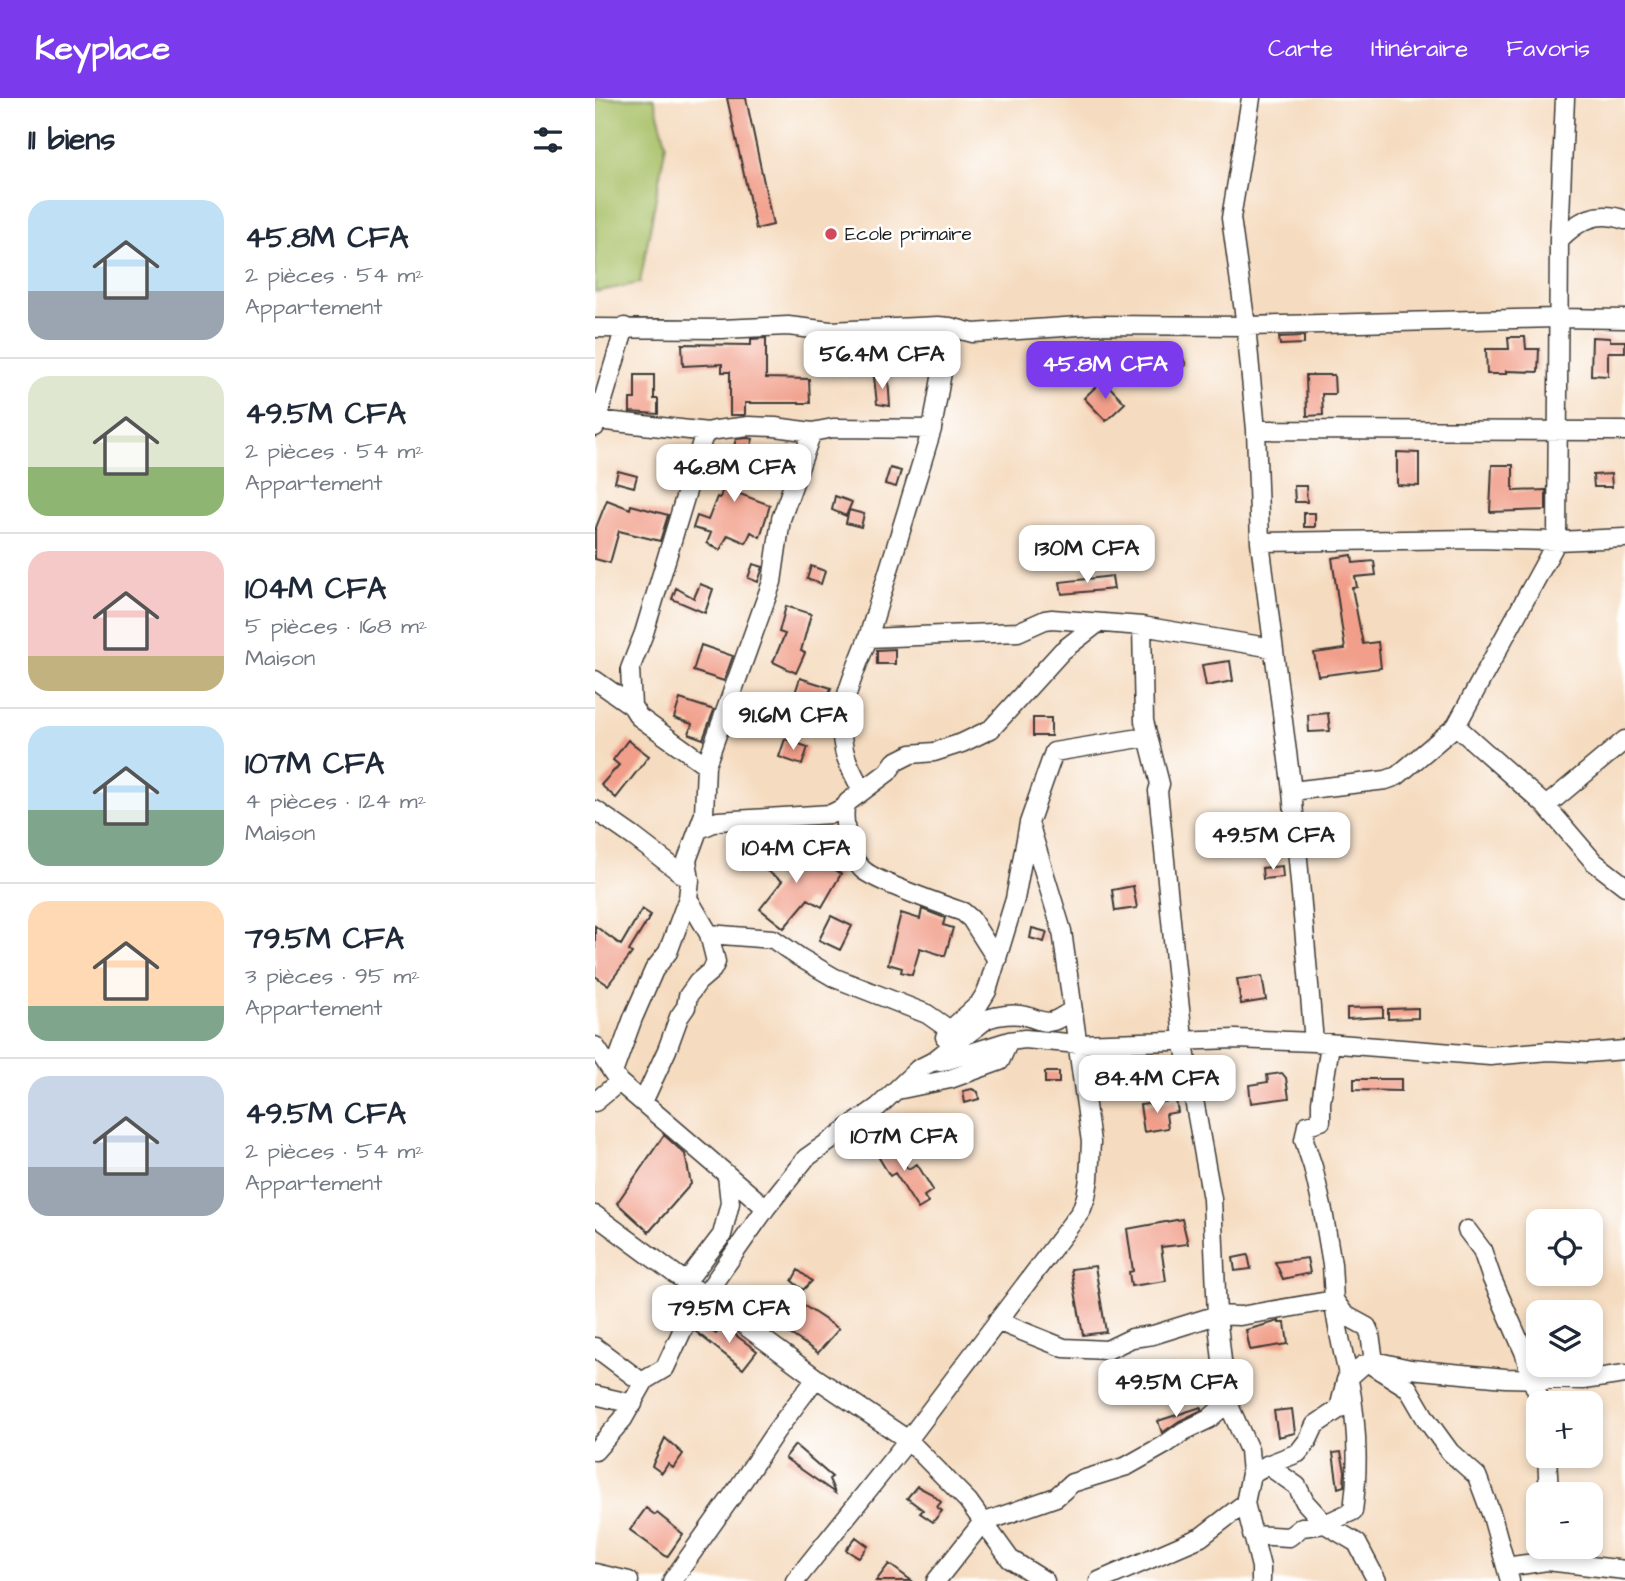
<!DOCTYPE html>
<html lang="fr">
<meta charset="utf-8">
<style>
body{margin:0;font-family:"Architects Daughter",sans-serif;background:#f2f2f3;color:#1f2937;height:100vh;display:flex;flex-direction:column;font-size:26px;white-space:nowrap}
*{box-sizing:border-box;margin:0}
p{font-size:23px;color:#747a83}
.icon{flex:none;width:38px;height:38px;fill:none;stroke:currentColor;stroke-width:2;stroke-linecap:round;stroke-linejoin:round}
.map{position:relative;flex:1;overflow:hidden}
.drawer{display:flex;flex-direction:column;background:#fff;width:595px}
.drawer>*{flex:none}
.controls{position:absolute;left:931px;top:1111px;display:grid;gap:14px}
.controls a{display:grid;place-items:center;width:77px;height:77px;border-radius:14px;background:#fff;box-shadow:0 4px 10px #0003;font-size:35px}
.price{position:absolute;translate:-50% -60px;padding:0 16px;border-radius:14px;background:#fff;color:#222;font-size:23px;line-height:46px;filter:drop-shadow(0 2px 4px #0008)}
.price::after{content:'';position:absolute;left:50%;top:42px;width:21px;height:16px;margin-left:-10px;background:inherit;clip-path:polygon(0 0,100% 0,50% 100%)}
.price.selected{background:#7c3aed;color:#fff}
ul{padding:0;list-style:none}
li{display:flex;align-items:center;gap:21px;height:175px;padding:0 28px}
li+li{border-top:2px solid #e0e1e3}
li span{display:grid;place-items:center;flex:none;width:196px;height:140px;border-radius:21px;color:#555}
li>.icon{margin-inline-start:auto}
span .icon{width:84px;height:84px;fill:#fffc;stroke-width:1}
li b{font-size:30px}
h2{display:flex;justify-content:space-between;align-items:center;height:84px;padding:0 28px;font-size:30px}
header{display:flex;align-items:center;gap:42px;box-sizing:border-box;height:98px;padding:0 35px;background:#7c3aed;color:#fff}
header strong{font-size:33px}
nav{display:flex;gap:38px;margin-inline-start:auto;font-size:24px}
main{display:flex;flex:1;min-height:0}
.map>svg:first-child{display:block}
.green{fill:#a8c066;stroke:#626e41;stroke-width:2}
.building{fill:#f19f8a}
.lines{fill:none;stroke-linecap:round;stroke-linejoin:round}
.minor-casing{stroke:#3d3934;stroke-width:21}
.minor{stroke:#fff;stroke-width:18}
.poi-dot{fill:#d1495b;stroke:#fff;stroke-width:2.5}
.labels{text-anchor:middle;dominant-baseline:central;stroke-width:5;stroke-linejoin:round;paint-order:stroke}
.poi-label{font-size:19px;fill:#1c1c1c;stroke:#fff;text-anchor:start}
</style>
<header>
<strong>Keyplace</strong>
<nav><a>Carte</a><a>Itinéraire</a><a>Favoris</a></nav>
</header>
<main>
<section class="drawer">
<h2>11 biens<svg class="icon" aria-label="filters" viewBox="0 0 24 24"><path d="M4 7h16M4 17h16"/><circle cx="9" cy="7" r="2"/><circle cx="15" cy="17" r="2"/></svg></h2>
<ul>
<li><span style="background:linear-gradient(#bfe0f5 65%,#9aa5b1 0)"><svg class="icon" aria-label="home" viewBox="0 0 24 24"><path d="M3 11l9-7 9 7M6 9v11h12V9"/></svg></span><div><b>45.8M CFA</b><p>2 pièces · 54 m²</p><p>Appartement</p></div></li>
<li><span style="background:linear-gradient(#dfe7d0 65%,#8fb573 0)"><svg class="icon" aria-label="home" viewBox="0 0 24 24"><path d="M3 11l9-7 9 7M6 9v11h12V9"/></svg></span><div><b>49.5M CFA</b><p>2 pièces · 54 m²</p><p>Appartement</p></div></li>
<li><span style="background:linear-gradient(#f6c9c9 75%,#c2b280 0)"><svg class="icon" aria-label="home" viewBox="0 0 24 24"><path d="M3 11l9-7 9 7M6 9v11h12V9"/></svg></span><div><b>104M CFA</b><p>5 pièces · 168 m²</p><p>Maison</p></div></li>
<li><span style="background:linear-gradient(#bfe0f5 60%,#7fa58c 0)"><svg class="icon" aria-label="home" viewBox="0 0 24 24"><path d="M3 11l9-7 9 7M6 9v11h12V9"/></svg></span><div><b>107M CFA</b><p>4 pièces · 124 m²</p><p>Maison</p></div></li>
<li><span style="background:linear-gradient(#ffd9b3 75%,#7fa58c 0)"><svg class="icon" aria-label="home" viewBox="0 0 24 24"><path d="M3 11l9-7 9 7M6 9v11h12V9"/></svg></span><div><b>79.5M CFA</b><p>3 pièces · 95 m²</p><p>Appartement</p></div></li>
<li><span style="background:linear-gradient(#c9d6e8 65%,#9aa5b1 0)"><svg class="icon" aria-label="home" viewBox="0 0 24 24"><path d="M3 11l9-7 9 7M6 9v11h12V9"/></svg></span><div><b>49.5M CFA</b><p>2 pièces · 54 m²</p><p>Appartement</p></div></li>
</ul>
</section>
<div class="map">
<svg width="1030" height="1483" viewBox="0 0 1030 1483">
<rect width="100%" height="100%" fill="#fff"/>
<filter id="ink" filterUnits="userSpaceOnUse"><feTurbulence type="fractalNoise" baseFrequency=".0143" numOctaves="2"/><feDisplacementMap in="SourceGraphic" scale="14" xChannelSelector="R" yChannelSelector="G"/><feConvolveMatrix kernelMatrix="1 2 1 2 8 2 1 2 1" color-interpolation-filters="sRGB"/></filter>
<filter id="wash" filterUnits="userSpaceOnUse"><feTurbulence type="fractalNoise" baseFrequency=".00686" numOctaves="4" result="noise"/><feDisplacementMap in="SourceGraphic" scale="28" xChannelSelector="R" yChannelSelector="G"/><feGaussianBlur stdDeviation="1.57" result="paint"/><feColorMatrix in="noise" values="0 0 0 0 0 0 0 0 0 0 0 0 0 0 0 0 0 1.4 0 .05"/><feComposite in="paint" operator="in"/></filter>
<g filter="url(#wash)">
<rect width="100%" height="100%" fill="#f5dbbf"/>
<!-- green -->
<path class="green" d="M0,0H59L71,45L45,185L0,194Z"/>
<g id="blocks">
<!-- building -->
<path class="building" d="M132,0H151L178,127L161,131Z
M709,238V246L685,247L684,239Z
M913,239H930L931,251H944L943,274L911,273V276H892L891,251H914Z
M997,239L1015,240V243H1030V254H1013V278L996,277Z
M171,240V280L214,281L215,305H150V317H135V274H127V266L88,268L87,246L156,247V241Z
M585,253L591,267L564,282L560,273L572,263L570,259Z
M40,277H59V301H63V316L35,314V301H40Z
M711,277H739L740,296H727L728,317L712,318Z
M279,279H293L295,308L282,306Z
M508,282L530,305L511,323L489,300Z
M153,340L158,341L142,395L175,407L165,439L156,434L151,445L133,437L125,452L112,445L116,435L98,430L102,418L113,422L122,399L125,400L132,377L127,375L133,355L137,356L141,341Z
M802,354L824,355V388L802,387Z
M897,367H918V393L951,392V412L895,414Z
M295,370L306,373L301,389L290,386Z
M23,373L42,378L39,389L20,384Z
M1016,376L1017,389H999L998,377Z
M699,388H711L712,404H700Z
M240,398L257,404L251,418L237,412Z
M12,402L35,411L36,407L73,417L65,443L24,433L15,465L0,461V432Z
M254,412L269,416L266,429L251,425Z
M709,415H720V429H709Z
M757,457L758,465L779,463L781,477L760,479L762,489L757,490L768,546L783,544L786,570L723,578L719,555L750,551L737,460Z
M158,466L168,469L163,484L153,480Z
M216,468L230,473L226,486L212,481Z
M517,478L519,491L467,496L465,484Z
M105,486L118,491L110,515L77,501L81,490L99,500Z
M191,508L216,516L206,553L210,555L201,575L178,564L190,536L184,534Z
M106,547L138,558L129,583L98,573Z
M300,551V566H282V552Z
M635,563L638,583L611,588L607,567Z
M205,580L236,590L227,617L196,607Z
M85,601L119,612L108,641L94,636L97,626L79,620Z
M170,605L189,613L181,631L142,613L144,608L167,612Z
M733,615L735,633L714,634L713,617Z
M438,620H456V638H438Z
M190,641L213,649L207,667L184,659Z
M33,642L54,658L21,700L6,687L24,667L18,662Z
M171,749L208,769L214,757L246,776L227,809L213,801L189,830L165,811L187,783L161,766Z
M687,768L688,779L668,781L667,770Z
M538,788L542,810L520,813L517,792Z
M47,811L56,817L34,853L37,855L13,887L0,878V828L26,847Z
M327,811L350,820L348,827L358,830L350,858L325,850L317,877L306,874L307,870L293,866L306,815L325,821Z
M236,818L257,828L245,852L224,842Z
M437,830L452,834L449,844L435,840Z
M667,878L671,902L646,906L642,881Z
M788,909V919L752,921V910Z
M823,910V920L793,921V911Z
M450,974H464V985H450Z
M687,975L691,980L694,1000L656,1005L654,987L673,984L672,977Z
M759,981H806V993L759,992Z
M377,991L383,994L384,1001L370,1005L368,993Z
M581,1002L583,1014L571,1016L573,1030L549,1034L545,1007Z
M69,1037L90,1056L96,1086L54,1134L22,1105Z
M294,1040L313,1071L322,1066L338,1092L329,1098L333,1105L323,1111L300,1075L295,1078L278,1050Z
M587,1121L593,1146L566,1149L571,1183L536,1188L534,1174L538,1173L532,1131Z
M653,1157L656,1171L640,1173L638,1160Z
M712,1160L715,1175L688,1181L680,1164Z
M500,1168L511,1234L488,1237L476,1171Z
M203,1172L217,1183L208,1192L197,1183Z
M202,1203L244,1231L223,1255L184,1228Z
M684,1223V1225H690L693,1246L655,1252L651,1232Z
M105,1226L121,1236L127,1227L162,1253L148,1271L100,1233Z
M606,1309L607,1312L584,1323L567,1335L563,1323Z
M697,1311L700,1335L683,1339L679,1313Z
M70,1340L88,1356L78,1370L73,1366L67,1375L57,1368Z
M200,1347L237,1379L234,1381L240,1395L190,1360Z
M746,1354L750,1373L749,1388L743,1390L738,1355Z
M322,1388L337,1396L346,1404L342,1409L347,1413L338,1424L325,1415L328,1412L312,1400Z
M51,1410L60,1417L62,1415L88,1436L72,1459L35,1432Z
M261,1439L273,1448L264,1460L251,1452Z
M294,1466L317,1483H281Z"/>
</g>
</g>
<g filter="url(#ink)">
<use href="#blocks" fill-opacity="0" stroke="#3d3934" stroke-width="2"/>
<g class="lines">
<defs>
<path id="minor" d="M656,0L636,120L651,228L661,332L665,444L697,693
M964,142C983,122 1003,112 1030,122
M355,229L337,331L273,540L423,534L450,522L457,521L547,528L678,550
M0,230L126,231L193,228L235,233L343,228L355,229L378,235L499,227L651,228L963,220L1030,221
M2,322L113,334
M0,329L30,229
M661,332L1030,333
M665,444L880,441L962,443L1030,440
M547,528L549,623L565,686L563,693L588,941L617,1101L622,1217L630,1290L636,1312L654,1352L656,1376L650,1405L666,1469V1483
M0,582L37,608
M861,628L951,708L999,764L1030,788
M111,667L44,619L37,608L35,571L49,535L108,340L113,334L121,332L154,328L180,329L217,334L238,330L337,331
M267,693C261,680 252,666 249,652C240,612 259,577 273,540
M951,708L1030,642
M0,712L39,739L95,782
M105,731L123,723L236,716L250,709
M93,800L114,836L178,841L204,859L240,880L332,916L355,932L350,939
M402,862L376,821L368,814C348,807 279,783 267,771C253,757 248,728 250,709L253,704L293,674L300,664L316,656L339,654L367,645L396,631L467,553L503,525
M355,932L384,906L392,893L420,801L434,725L459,654L551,639
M719,944L697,693L791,682L802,678L861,628L962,443L964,142L970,0
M735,947L726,1004V1023L712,1027L709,1042L718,1069L728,1113L737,1166L739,1202L750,1217L772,1229L775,1236L779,1263
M0,948L24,984L171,1110
M337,964L353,962L414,943L430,941L483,946L641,941L719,944L895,958L954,953L992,955L1030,952
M18,975L38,920L59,872L73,854L93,800L95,782L92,762L109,716L111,667L177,484L186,421L217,334
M302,992L355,981L405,963L414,943
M0,1004L24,984
M48,1004L72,952L84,919L91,909L93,898L103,884L117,872L121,864L114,836
M0,1117L221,1280L313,1342L373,1403L415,1461L450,1483
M872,1132L887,1152L897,1181L930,1256L936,1280L947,1306
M91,1184L127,1137L135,1105L132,1077
M402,1223L469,1250L512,1252L537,1240L558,1237L622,1217L645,1218L739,1202C741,1228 748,1252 753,1277C762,1321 764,1369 758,1413L730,1426L707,1429L694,1439L657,1437
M0,1249L48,1285
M778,1268L813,1290L831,1321L855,1354L882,1378L897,1418L915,1483
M0,1297L38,1306
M0,1353L28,1321L50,1282L70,1270L88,1231L110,1197L171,1110L211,1060L283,1009L323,971L337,964L392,921C403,917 419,915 431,918C439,920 449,926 458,923C465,921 471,915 478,913
M952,1358L954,1396
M672,1367L702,1388L710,1404L730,1426L762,1445L782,1483
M656,1376L672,1367L703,1355L713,1342L720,1327L744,1311L751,1282L768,1267L779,1263L815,1271L910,1280L988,1282L1030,1276
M911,1469L952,1463L1030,1472
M0,1475L34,1483
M77,1483L145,1387L181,1333L221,1280
M200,1483L313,1342L486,1113L491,1099L494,1081L496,1044L467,833L434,725
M341,1483L387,1425L461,1399L477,1385L532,1368L571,1346L589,1333L614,1321L633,1304
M504,1483L606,1439L650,1405"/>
</defs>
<!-- minor casing -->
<use href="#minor" class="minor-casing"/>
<!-- minor -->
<use href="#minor" class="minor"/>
</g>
</g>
<!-- markers -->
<circle class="poi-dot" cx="236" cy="136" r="7"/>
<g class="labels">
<!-- poi labels -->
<g class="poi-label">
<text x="250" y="136">Ecole primaire</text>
</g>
</g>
</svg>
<div class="controls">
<a><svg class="icon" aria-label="locate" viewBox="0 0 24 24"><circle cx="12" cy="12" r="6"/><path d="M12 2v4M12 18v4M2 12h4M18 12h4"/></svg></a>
<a><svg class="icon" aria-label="layers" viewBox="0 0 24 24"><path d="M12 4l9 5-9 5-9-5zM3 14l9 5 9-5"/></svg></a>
<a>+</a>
<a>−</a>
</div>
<b class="price" style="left:287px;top:293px">56.4M CFA</b>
<b class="price selected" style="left:510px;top:303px">45.8M CFA</b>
<b class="price" style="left:139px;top:406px">46.8M CFA</b>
<b class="price" style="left:492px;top:487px">130M CFA</b>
<b class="price" style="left:198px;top:654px">91.6M CFA</b>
<b class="price" style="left:678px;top:774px">49.5M CFA</b>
<b class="price" style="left:201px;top:787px">104M CFA</b>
<b class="price" style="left:562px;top:1017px">84.4M CFA</b>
<b class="price" style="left:309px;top:1075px">107M CFA</b>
<b class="price" style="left:134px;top:1247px">79.5M CFA</b>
<b class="price" style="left:581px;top:1321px">49.5M CFA</b>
</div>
</main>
